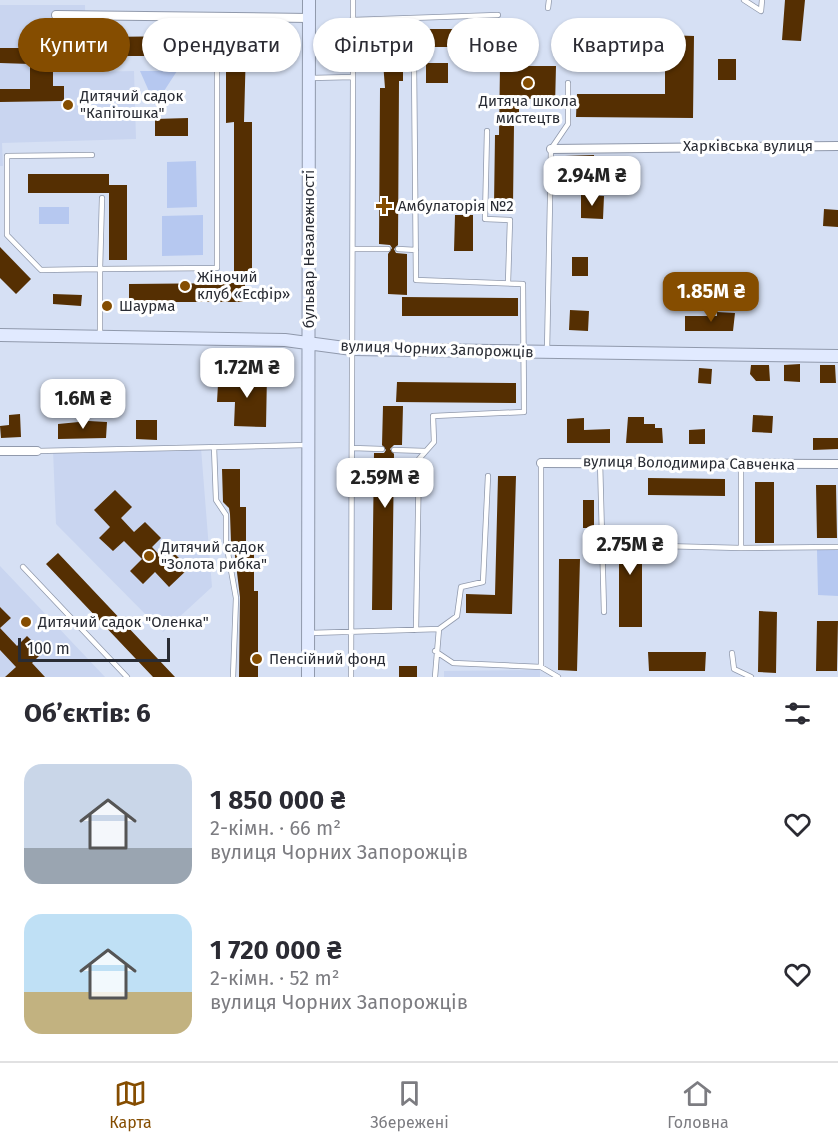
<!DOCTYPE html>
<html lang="uk">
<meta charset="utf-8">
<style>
body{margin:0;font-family:"Fira Sans",sans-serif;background:#f7f7f7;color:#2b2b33;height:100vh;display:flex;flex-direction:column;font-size:22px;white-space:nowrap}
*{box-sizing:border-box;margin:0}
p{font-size:20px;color:#7c7c81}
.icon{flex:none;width:33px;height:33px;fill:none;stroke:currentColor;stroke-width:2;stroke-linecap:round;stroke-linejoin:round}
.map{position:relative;height:677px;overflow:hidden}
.details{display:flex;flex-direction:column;background:#fff;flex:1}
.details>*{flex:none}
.hud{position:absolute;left:18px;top:18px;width:802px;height:54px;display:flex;gap:12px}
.scale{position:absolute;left:18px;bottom:15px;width:152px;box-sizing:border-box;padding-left:6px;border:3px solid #292c34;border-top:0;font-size:16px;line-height:21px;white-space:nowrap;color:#292c34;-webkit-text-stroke:4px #fff;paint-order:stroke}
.price{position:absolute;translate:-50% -51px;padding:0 14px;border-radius:12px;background:#fff;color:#222;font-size:20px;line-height:39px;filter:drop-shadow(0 2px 3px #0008)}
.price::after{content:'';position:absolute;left:50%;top:36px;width:18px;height:14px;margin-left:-9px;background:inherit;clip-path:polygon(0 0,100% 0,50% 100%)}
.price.current{background:#854d00;color:#fff}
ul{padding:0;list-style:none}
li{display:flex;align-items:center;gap:18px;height:150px;padding:0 24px}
li span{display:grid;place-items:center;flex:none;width:168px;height:120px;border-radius:18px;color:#555}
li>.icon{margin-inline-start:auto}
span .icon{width:72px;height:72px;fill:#fffc;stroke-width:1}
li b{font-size:26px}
h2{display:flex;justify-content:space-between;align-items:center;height:72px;padding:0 24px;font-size:26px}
.pill{padding:0 21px;border-radius:27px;background:#fff;box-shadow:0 2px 4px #0004;font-size:21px;line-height:54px}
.pill.current{background:#854d00;color:#fff}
.dock{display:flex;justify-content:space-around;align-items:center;height:84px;border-top:2px solid #e1e1e2;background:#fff;font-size:16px;color:#7c7c81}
.dock a{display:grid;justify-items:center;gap:3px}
.dock .current{color:#854d00}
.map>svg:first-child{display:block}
.built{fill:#c9d5f0}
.green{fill:#b6c8f0}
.building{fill:#552f02}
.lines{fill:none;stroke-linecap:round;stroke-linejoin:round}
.lane-casing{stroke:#9099ac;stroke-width:6}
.street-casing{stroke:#9099ac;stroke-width:10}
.secondary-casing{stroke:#9099ac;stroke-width:14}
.lane{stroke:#fff;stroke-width:4.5}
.street{stroke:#fff;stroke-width:8}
.secondary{stroke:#e1eaff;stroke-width:12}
.poi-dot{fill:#854d00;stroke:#fff;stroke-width:2}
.labels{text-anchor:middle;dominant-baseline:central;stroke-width:6;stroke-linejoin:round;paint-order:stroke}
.poi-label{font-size:15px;fill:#292c34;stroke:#fff;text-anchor:start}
.street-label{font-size:15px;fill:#292c34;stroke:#fff}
</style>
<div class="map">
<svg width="838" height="677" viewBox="0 0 838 677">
<rect width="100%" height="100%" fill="#d6e0f4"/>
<!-- built -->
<path class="built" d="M0,5H85L86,72L134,71L136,139L2,143L3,166H0Z
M201,448L212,587L163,632L56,524L53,450Z
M0,566L105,677H0Z
M540,670V677H444V671Z"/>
<!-- green -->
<path class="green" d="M140,71H177L155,105Z
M196,161L197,207L167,208V162Z
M39,207H69V224H39Z
M203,215V255L162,256V216Z
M817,550H838V596L818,595Z"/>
<!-- building -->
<path class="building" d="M785,0H805L801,41L782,40Z
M403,29H460V47H403V81H399L398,245L394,249L396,253L407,254V295L388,294V254L392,248L390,245L379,244L380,88H385L382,49H386V32H403Z
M665,35L694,36L693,118L576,117L577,94H665Z
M184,36L188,40L192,36H226L227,47H246L244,122H252V283H245V302H129V284L234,283V122L226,123V56H192L188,52L183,56H105V37Z
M0,48H64V63H53V86H64V101L0,102V89H30V64L0,63Z
M718,59H736V80H718Z
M426,63H448V83H426Z
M500,66H556L555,106H538V99H519V125H514L513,205H494L495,135H499Z
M188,118V136H155V119Z
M594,155V176L565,177V156Z
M28,174H109V185H127V260H109V193H28Z
M581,195L604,196L603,219L581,218Z
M824,209L838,210V227L823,226Z
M455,215H473V251H454Z
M0,247L31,279L16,294L0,278Z
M572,257H588V276H572Z
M53,294L82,295L81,306L53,304Z
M402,297L518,298V316H402Z
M570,310L589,311L588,331L569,330Z
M717,312L735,313L733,331H685V316H717Z
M800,364V382L784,381V365Z
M751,365H769L770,381H756L750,374Z
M820,365H835L836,383H820Z
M699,368L712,369L711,384L698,383Z
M232,373L267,374L266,427L234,426L235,402H217L218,384H232Z
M397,382L516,383V403L396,402Z
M383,406H403L402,445H394L390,449L394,454L392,610H372L374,453H384L386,450L382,445Z
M20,414L21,437L1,438L0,426L9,425V415Z
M753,415L773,416L772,433L752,432Z
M628,417H644V424H655V428H662L663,443H626Z
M584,418V430L610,429V443H567V419Z
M136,420H157V440L136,439Z
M89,421L107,422L106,438L58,439V424Z
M705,429V444H689V430Z
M813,438H838V449L813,450Z
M222,469H240V507H246V548H254V591H258V677H239L240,597L234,548L231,542L230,514L229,508L223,502Z
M498,476H516L512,614L466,613V594L495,595Z
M648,478L725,479V496L648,495Z
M755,482H774V543H755Z
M816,485H836L837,538H817Z
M115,490L132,507L121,518L134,532L145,522L161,538L152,547L166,562L175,554L189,568L169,587L155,572L143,584L130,571L142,559L124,541L113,551L99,538L110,527L94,510Z
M583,500H594V528H583Z
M619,526H642V627H619Z
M58,553L175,677H153L46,564Z
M559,559H580L577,671L558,670Z
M0,607L11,618L0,628L17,646L27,636L43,652L32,663L45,677H5L16,667L0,650Z
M759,611L777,612L776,673L758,672Z
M817,621H838L837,671H816Z
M648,652H706L705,671H649Z
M399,666H417V677H399Z"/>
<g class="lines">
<defs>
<path id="lane" d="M353,0V77
M744,0L761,11L762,0
M548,8L549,0
M186,17L188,36
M352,20L498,15
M414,62L416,280L523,284L524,412L433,416L434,442L419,459L416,630
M311,78L353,77L351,677
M487,131L485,219L510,220L508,283
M92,155L7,156V235L41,270L100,269L102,198
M353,249H388
M398,249L416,250
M100,337V269L217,268V63H185L188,56
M547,352L551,149L568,124V83
M214,447L216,500L226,515V542L236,598L233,677
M352,448L382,449
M394,450L426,451
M37,451L307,445
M600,461L604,612
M541,463V667
M741,465V548L838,547
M662,546L741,548
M23,567L127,677
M310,633L439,629L457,616L461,587L483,582L488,476
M435,651L453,663L541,667L558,677
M732,653L734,669L751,677
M435,677L439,629"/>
<path id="street" d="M56,15L309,18
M551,149L838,146
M0,451H37
M541,463L838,464"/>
<path id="secondary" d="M0,335L285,340L352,349L838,356
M308,677L309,0"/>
</defs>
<!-- lane casing -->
<use href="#lane" class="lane-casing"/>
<!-- street casing -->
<use href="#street" class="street-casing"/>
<!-- secondary casing -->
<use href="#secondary" class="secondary-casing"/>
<!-- lane -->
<use href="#lane" class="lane"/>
<!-- street -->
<use href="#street" class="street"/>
<!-- secondary -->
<use href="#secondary" class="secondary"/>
</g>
<!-- markers -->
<g class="poi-dot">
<circle cx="528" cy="83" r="6"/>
<circle cx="68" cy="105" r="6"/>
<path d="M381 197h6v6h6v6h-6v6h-6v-6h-6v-6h6z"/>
<circle cx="185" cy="286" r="6"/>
<circle cx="107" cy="306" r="6"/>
<circle cx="149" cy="556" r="6"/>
<circle cx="26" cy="622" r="6"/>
<circle cx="257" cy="659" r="6"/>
</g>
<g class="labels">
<!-- poi labels -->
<g class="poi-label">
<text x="80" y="96">Дитячий садок<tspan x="80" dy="17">"Капітошка"</tspan></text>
<text x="528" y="101" text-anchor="middle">Дитяча школа<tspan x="528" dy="17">мистецтв</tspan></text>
<text x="398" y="206">Амбулаторія №2</text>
<text x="197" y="277">Жіночий<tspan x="197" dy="17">клуб «Есфір»</tspan></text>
<text x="119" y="306">Шаурма</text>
<text x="161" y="547">Дитячий садок<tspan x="161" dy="17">"Золота рибка"</tspan></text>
<text x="38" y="622">Дитячий садок "Оленка"</text>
<text x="269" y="659">Пенсійний фонд</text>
</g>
<!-- street labels -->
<g class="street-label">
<text x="748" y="146">Харківська вулиця</text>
<text transform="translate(309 249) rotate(-90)">бульвар Незалежності</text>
<text transform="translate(437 349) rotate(2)">вулиця Чорних Запорожців</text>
<text transform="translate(689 463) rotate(1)">вулиця Володимира Савченка</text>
</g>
</g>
</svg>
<div class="scale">100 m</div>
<b class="price" style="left:592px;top:207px">2.94M ₴</b>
<b class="price current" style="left:711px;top:323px">1.85M ₴</b>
<b class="price" style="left:247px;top:399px">1.72M ₴</b>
<b class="price" style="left:83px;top:430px">1.6M ₴</b>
<b class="price" style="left:385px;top:509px">2.59M ₴</b>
<b class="price" style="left:630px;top:576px">2.75M ₴</b>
<div class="hud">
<a class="pill current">Купити</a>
<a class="pill">Орендувати</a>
<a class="pill">Фільтри</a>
<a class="pill">Нове</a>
<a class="pill">Квартира</a>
</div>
</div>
<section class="details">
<h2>Об’єктів: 6<svg class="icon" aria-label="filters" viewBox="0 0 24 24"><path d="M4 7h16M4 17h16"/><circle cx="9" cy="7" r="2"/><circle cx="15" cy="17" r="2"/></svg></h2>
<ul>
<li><span style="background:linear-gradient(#c9d6e8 70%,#9aa5b1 0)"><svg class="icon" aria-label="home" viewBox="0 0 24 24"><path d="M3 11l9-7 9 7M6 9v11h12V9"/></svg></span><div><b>1 850 000 ₴</b><p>2-кімн. · 66 m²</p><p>вулиця Чорних Запорожців</p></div><svg class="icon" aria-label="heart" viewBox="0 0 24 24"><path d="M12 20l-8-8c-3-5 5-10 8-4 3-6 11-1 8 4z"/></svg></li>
<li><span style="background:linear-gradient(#bfe0f5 65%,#c2b280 0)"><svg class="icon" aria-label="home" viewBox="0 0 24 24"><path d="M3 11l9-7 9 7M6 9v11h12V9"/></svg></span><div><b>1 720 000 ₴</b><p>2-кімн. · 52 m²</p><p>вулиця Чорних Запорожців</p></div><svg class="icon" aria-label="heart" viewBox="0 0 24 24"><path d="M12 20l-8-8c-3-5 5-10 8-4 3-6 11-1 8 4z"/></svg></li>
</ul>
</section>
<nav class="dock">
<a class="current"><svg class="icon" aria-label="map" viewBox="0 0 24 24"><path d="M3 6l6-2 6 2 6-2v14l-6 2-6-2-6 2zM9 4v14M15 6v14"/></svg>Карта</a>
<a><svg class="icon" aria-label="saved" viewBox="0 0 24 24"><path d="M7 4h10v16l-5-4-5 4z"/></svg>Збережені</a>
<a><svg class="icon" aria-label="home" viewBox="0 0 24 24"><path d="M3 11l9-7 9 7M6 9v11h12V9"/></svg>Головна</a>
</nav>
